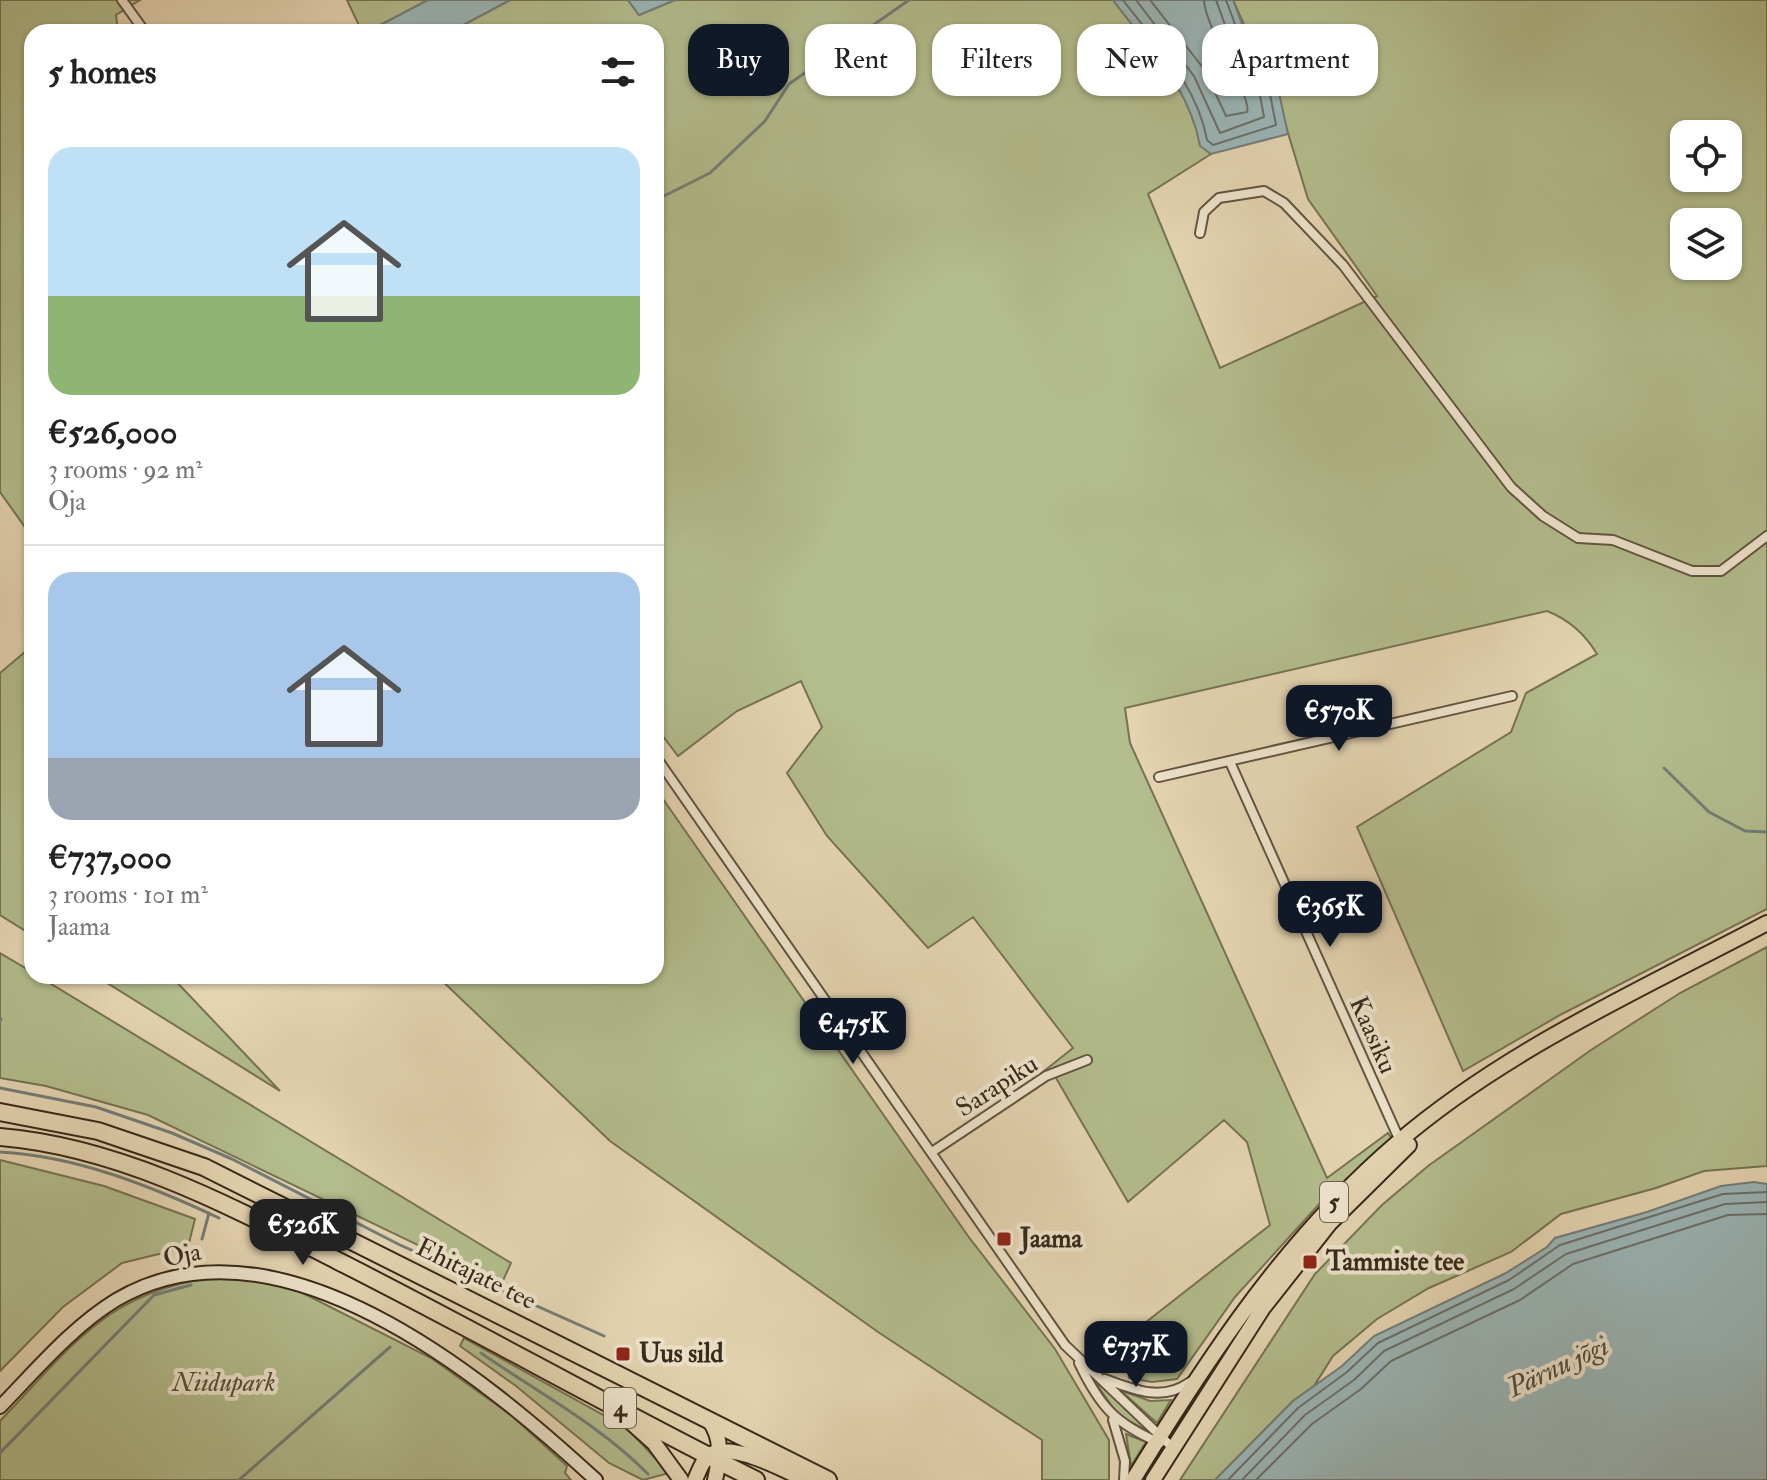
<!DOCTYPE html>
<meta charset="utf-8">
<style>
body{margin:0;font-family:"IM FELL Double Pica",serif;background:#f2f2f2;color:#222;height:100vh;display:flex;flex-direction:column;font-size:30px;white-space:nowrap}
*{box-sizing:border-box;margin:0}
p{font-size:26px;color:#767676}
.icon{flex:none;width:44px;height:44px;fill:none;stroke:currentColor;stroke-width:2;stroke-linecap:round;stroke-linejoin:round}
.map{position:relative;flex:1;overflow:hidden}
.panel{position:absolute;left:24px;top:24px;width:640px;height:960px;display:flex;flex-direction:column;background:#fff;border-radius:24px;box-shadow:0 2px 6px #0004}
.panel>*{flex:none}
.hud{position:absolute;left:688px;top:24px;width:760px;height:72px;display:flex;gap:16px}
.tools{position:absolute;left:1670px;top:120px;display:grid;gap:16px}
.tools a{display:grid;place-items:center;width:72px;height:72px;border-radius:16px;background:#fff;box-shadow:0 2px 6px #0004;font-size:40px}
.price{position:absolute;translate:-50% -68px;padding:0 18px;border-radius:16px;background:#111827;color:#fff;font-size:26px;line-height:52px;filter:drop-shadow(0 2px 4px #0008)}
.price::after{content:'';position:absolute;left:50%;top:48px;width:24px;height:18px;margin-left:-12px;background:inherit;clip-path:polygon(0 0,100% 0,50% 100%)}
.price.active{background:#222;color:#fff}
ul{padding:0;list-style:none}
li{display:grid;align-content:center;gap:16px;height:424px;padding:0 24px}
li+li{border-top:2px solid #e0e0e0}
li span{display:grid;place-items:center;height:248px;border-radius:24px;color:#555}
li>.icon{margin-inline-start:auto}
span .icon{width:144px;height:144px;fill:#fffc;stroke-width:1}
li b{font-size:34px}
h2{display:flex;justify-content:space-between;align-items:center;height:96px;padding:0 24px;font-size:34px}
.pill{padding:0 28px;border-radius:24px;background:#fff;box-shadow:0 2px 6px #0004;font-size:28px;line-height:72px}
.pill.active{background:#111827;color:#fff}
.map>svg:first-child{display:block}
.green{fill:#b3bd8d;stroke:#767354;stroke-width:2;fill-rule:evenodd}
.water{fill:#9bb6b8;stroke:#737e79;stroke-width:2}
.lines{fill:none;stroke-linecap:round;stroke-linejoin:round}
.shore{stroke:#6a706a;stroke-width:2}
.stream{stroke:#737e79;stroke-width:3}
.street-casing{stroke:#635441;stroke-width:12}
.secondary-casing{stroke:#38291b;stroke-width:16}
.primary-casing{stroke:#38291b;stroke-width:18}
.highway-casing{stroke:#38291b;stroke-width:20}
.street{stroke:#eee4cd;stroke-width:8}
.secondary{stroke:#eee4cd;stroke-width:12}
.primary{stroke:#e5d5b2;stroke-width:14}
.highway{stroke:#e5d5b2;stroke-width:16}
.poi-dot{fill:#8f2418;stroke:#eee4cd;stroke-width:3}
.labels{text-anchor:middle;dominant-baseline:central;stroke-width:8;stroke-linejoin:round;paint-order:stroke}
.shield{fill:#eee4cd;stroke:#6f6150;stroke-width:2}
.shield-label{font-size:24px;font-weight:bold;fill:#38291b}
.street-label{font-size:26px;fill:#38291b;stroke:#eee4cd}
.poi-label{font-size:26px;font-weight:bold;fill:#38291b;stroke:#eee4cd;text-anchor:start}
.park-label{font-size:26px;font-style:italic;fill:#574e38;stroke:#eee4cd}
.water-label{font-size:28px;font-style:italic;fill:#514c42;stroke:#eee4cd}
</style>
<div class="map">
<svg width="1767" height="1480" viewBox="0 0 1767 1480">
<rect width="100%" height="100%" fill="#e5d5b2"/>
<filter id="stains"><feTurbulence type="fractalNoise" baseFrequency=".0025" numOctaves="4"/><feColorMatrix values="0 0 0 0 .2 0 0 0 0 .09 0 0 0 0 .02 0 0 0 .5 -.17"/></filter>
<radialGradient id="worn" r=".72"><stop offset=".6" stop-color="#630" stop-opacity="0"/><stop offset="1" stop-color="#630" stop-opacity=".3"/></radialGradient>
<!-- green -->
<path class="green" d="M0,0H140L116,15L118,32H32V537L0,492Z
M347,0H428L367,32H362Z
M510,0H628L639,15L675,0H1113C1147,46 1190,87 1200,145L1211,154L1148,194L1220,368L1377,296L1308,199L1278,100L1233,0H1767V909L1560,1015L1463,1071L1357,827L1511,732L1526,693L1597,654C1585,634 1570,620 1547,611L1125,708L1130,743L1327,1178L1388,1133L1392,1139L1321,1202L1235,1297L1177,1379L1152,1382L1129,1378L1127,1351L1136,1330L1270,1225L1247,1142L1224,1120L1128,1202L1056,1078L1044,1071L1073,1048L973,917L928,948L827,836L787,773L822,727L801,681L737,711L678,756L656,727V32H450ZM1684,134H1728V178H1684ZM1684,222H1728V266H1684Z
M32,646V935L0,915V673Z
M656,789L968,1236L1055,1349L1109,1440V1480H1042V1440L878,1332L610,1141L437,976H656Z
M1767,947V1166L1704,1171L1656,1188L1561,1214L1511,1252L1429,1288L1377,1319L1333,1356L1314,1386L1293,1401L1215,1480H1180L1315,1274L1382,1205L1428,1166L1591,1050L1680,993Z
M0,953L32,972V976H38L511,1263L501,1285L148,1115L46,1086L0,1078Z
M96,976H171L280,1091Z
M0,1160L104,1186L195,1219L188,1247L122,1263L63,1307L0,1371Z
M228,1276L291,1287L431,1358L511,1415L567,1466L565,1473L571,1480H0V1421C75,1343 111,1286 228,1276Z
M464,1338L627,1428L669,1473L643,1480L609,1463L516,1386L460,1346Z
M1097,1385L1102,1386L1152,1433L1119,1416Z
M1120,1390L1150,1401L1171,1400L1157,1423Z
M1126,1434L1146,1442L1131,1466Z"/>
<!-- water -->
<path class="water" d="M428,0H510L450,32H367Z
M628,0H675L639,15Z
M1113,0H1233C1244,27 1252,62 1276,79L1288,134L1211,154L1200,146C1190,87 1147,46 1113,0Z
M1754,1182L1767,1184V1480H1215L1293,1401L1342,1366L1374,1336L1506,1273L1547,1247L1555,1238L1647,1212L1721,1186Z"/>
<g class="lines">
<!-- shore -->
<path class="shore" d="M1123,0C1156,44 1197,84 1207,140L1213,145L1276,125L1268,84L1259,76L1245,51L1226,0
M1136,0L1194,76L1220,133L1264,117L1259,90L1236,55L1216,0
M1150,0L1204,69L1226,116L1247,112C1253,98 1205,29 1204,0
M1228,1480L1298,1408L1347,1372L1378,1343L1509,1280L1560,1245L1723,1194L1767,1192
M1242,1480L1305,1415L1354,1380L1384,1351L1514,1289L1566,1254L1725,1204L1767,1202
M1256,1480L1312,1424L1361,1389L1391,1361L1520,1300L1573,1264L1728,1215L1767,1214"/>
<!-- stream -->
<path class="stream" d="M656,200L710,173L765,121L789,84L909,0
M1664,768L1709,812L1745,831L1767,832
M0,1021L1,1019
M0,1088L96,1107L172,1133L232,1159L400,1245L604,1336
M0,1152C76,1156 151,1186 219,1218
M202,1239L209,1213
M481,1353C537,1392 600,1425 648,1474
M0,1453L154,1295L191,1285
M239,1480L390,1347"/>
<defs>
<path id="street" d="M122,0L145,32
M1200,233L1204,212L1219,198L1264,191L1284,203L1343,265L1511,487L1543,516L1578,538L1613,540L1692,571H1721L1767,536
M656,757L1065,1345L1173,1448
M1230,762L1400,1141
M1159,777L1512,696
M932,1152L1046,1076L1087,1060
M1079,1363C1100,1407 1116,1424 1160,1443
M1105,1379C1134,1390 1163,1402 1190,1382
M1113,1420L1125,1461L1124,1480"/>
<path id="secondary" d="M0,1407C36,1370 72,1327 116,1300C277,1205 483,1376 596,1480"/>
<path id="primary" d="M625,1417L654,1443L681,1480
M709,1420C723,1439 720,1458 715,1480
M695,1480C698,1473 702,1462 707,1457C726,1438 785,1470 805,1480
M1133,1480C1208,1357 1287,1237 1397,1143C1505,1050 1642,989 1767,923
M1153,1480L1263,1308L1330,1223L1409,1145"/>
<path id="highway" d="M0,1112L98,1131L204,1167L828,1480
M0,1137C121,1147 232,1207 338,1261C479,1332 615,1410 756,1480"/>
</defs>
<!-- street casing -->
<use href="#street" class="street-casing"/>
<!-- secondary casing -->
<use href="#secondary" class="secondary-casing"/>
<!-- primary casing -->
<use href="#primary" class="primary-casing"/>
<!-- highway casing -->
<use href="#highway" class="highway-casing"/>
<!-- street -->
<use href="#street" class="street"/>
<!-- secondary -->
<use href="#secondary" class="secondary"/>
<!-- primary -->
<use href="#primary" class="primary"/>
<!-- highway -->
<use href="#highway" class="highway"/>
</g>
<!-- markers -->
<g class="poi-dot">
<rect x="996" y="1231" width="16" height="16" rx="4"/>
<rect x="1302" y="1254" width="16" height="16" rx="4"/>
<rect x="615" y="1346" width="16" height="16" rx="4"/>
</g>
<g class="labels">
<!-- shield labels -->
<g class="shield">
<rect x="1320" y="1182" width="28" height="40" rx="6"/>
<rect x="604" y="1388" width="32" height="40" rx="6"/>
</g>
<g class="shield-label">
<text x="1334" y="1202">5</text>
<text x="620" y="1408">4</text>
</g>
<!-- street labels -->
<g class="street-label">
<text transform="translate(1373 1035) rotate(66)">Kaasiku</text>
<text transform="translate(997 1086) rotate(-33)">Sarapiku</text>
<text transform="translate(182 1255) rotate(-11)">Oja</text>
<text transform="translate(476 1274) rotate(26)">Ehitajate tee</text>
</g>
<!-- poi labels -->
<g class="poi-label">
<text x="1020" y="1239">Jaama</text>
<text x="1326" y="1262">Tammiste tee</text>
<text x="639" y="1354">Uus sild</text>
</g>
<!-- park labels -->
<g class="park-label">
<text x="224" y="1383">Niidupark</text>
</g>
<!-- water labels -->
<g class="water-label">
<text transform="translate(1558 1367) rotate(-25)">Pärnu jõgi</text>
</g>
</g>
<rect width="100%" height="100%" filter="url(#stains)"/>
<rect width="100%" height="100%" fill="url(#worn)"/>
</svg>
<div class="tools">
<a><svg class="icon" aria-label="locate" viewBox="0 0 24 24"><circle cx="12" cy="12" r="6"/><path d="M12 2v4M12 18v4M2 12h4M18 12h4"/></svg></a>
<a><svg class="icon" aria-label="layers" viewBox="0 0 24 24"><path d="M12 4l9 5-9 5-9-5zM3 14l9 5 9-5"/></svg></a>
</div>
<b class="price" style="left:1339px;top:753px">€570K</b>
<b class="price" style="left:1330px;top:949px">€365K</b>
<b class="price" style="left:853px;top:1066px">€475K</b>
<b class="price active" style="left:303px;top:1267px">€526K</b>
<b class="price" style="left:1136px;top:1389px">€737K</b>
<div class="hud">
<a class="pill active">Buy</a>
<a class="pill">Rent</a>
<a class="pill">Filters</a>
<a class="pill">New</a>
<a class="pill">Apartment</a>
</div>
<section class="panel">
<h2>5 homes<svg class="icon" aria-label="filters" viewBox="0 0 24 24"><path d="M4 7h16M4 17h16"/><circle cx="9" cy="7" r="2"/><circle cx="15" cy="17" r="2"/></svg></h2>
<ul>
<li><span style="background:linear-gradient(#bfe0f5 60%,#8fb573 0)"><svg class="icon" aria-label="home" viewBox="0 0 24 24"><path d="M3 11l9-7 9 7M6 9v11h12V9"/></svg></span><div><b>€526,000</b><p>3 rooms · 92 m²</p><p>Oja</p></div></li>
<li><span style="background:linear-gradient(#a9c7e8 75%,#9aa5b1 0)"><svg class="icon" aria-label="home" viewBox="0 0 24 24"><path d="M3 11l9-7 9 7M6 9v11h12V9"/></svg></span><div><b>€737,000</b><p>3 rooms · 101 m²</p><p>Jaama</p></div></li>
</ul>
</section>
</div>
